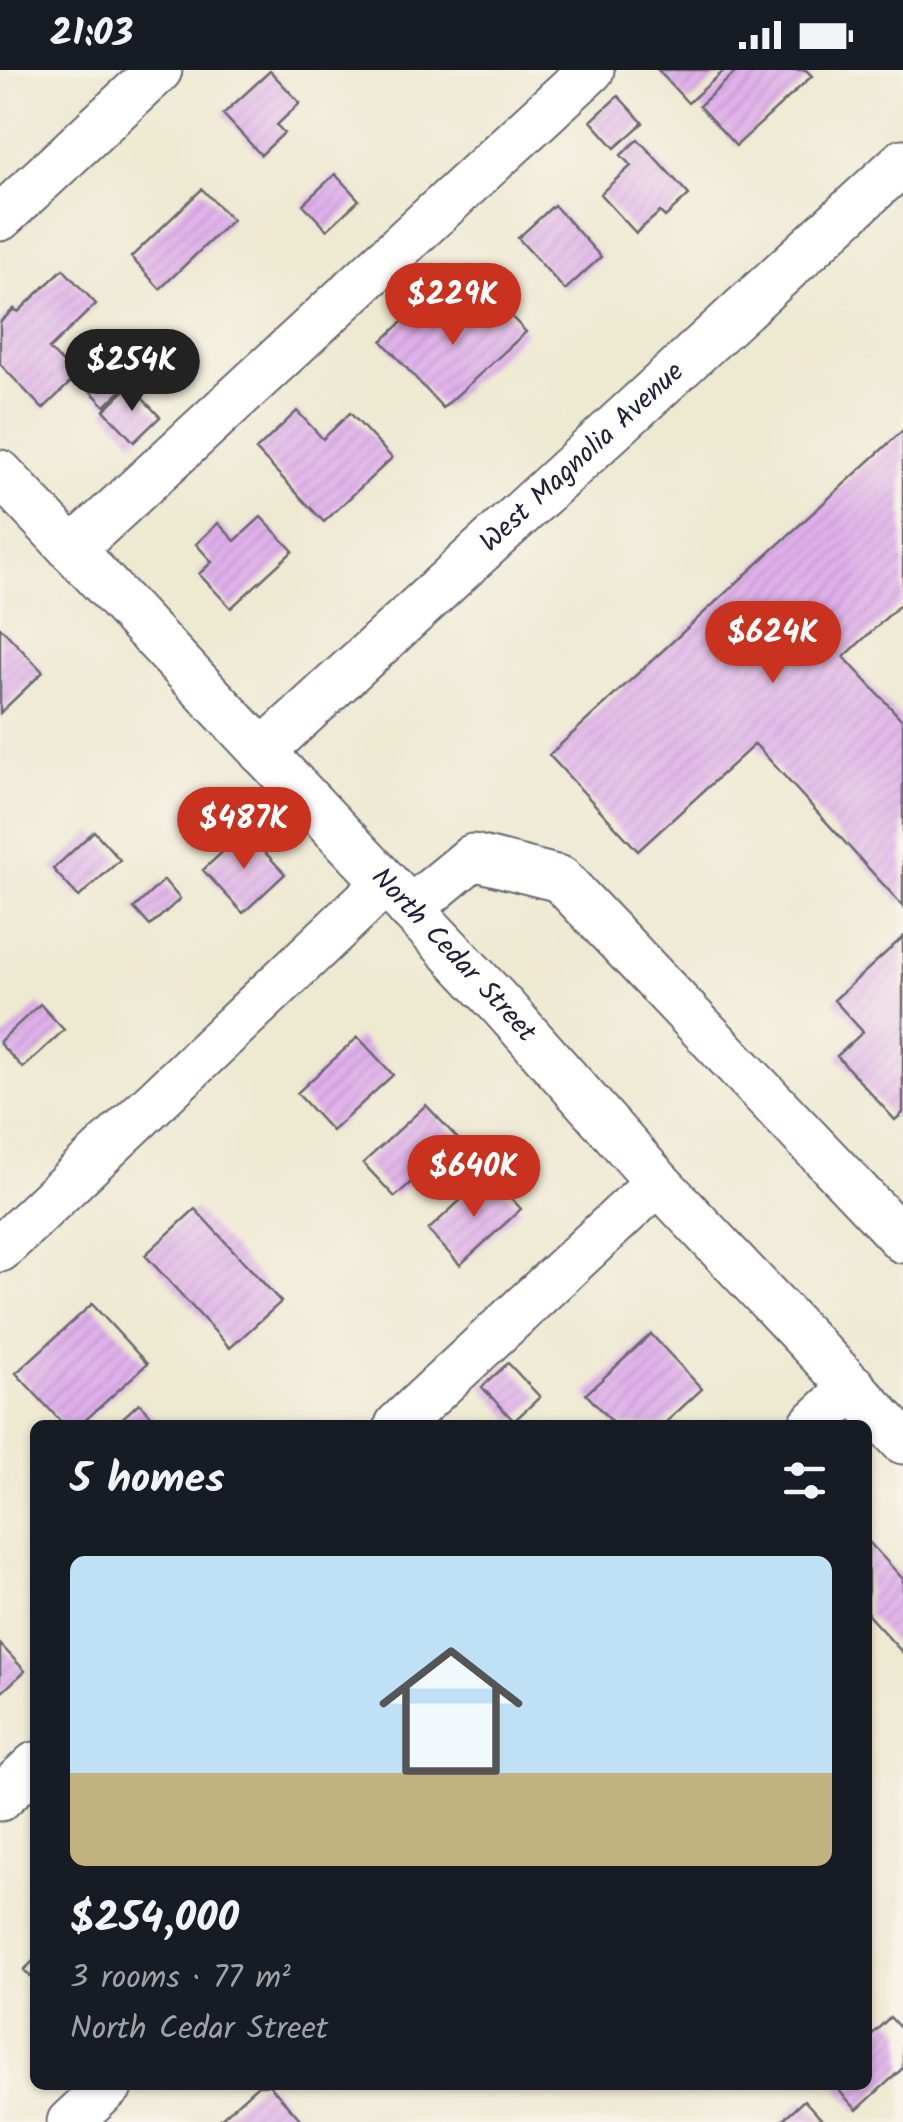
<!DOCTYPE html>
<meta charset="utf-8">
<style>
body{margin:0;font-family:Kalam,sans-serif;background:#20242c;color:#f1f3f6;height:100vh;display:flex;flex-direction:column;font-size:38px;white-space:nowrap}
*{box-sizing:border-box;margin:0}
p{font-size:32px;color:#9ea1a6}
.icon{flex:none;width:55px;height:55px;fill:none;stroke:currentColor;stroke-width:2;stroke-linecap:round;stroke-linejoin:round}
.map{position:relative;flex:1;overflow:hidden}
.side{position:absolute;left:30px;top:1350px;width:842px;height:670px;display:flex;flex-direction:column;background:#171b24;border-radius:15px;box-shadow:0 2px 8px #0004}
.side>*{flex:none}
.price{position:absolute;translate:-50% -85px;padding:0 22px;border-radius:35px;background:#c8321e;color:#fff;font-size:32px;line-height:65px;filter:drop-shadow(0 2px 5px #0008)}
.price::after{content:'';position:absolute;left:50%;top:60px;width:30px;height:22px;margin-left:-15px;background:inherit;clip-path:polygon(0 0,100% 0,50% 100%)}
.price.selected{background:#222;color:#fff}
ul{padding:0;list-style:none}
li{display:grid;align-content:center;gap:20px;height:530px;padding:0 40px}
li span{display:grid;place-items:center;height:310px;border-radius:15px;color:#555}
li>.icon{margin-inline-start:auto}
span .icon{width:180px;height:180px;fill:#fffc;stroke-width:1}
li b{font-size:42px}
h2{display:flex;justify-content:space-between;align-items:center;height:120px;padding:0 40px;font-size:42px}
.status{display:flex;justify-content:space-between;align-items:center;height:70px;padding:0 50px;background:#171b24;direction:ltr}
.status svg{height:28px;fill:currentColor}
.map>svg:first-child{display:block}
.building{fill:url(#building-hatch)}
.lines{fill:none;stroke-linecap:round;stroke-linejoin:round}
.minor-casing{stroke:#696870;stroke-width:49}
.minor{stroke:#fff;stroke-width:45}
.labels{text-anchor:middle;dominant-baseline:central;stroke-width:10;stroke-linejoin:round;paint-order:stroke}
.street-label{font-size:28px;fill:#22223b;stroke:#f7f3e8}
</style>
<div class="status"><b>21:03</b><svg viewBox="0 0 49 12"><path d="M0 12V9h3v3zM5 12V6h3v6zM10 12V3h3v9zM15 12V0h3v12zM26 1h20v11H26zM47 4h2v5h-2z"/></svg></div>
<div class="map">
<svg width="903" height="2052" viewBox="0 0 903 2052">
<defs>
<pattern id="building-hatch" width="6" height="6" patternUnits="userSpaceOnUse" patternTransform="scale(2.5)"><rect width="6" height="6" fill="#e0b0eb"/><path d="M-1 1l2-2M0 6l6-6M5 7l2-2" fill="none" stroke="#c097ca"/></pattern>
</defs>
<rect width="100%" height="100%" fill="#f7f3e8"/>
<filter id="ink" filterUnits="userSpaceOnUse"><feTurbulence type="fractalNoise" baseFrequency=".01" numOctaves="2"/><feDisplacementMap in="SourceGraphic" scale="20" xChannelSelector="R" yChannelSelector="G"/><feConvolveMatrix kernelMatrix="1 2 1 2 8 2 1 2 1" color-interpolation-filters="sRGB"/></filter>
<filter id="wash" filterUnits="userSpaceOnUse"><feTurbulence type="fractalNoise" baseFrequency=".0048" numOctaves="4" result="noise"/><feDisplacementMap in="SourceGraphic" scale="40" xChannelSelector="R" yChannelSelector="G"/><feGaussianBlur stdDeviation="2.25" result="paint"/><feColorMatrix in="noise" values="0 0 0 0 0 0 0 0 0 0 0 0 0 0 0 0 0 1.4 0 .05"/><feComposite in="paint" operator="in"/></filter>
<g filter="url(#wash)">
<rect width="100%" height="100%" fill="#eee9d1"/>
<g id="blocks">
<!-- building -->
<path class="building" d="M658,0H725L688,33Z
M738,0H806L812,6L736,76L699,36Z
M270,1L300,33L277,55L284,63L261,85L223,44Z
M618,26L643,53L615,78L591,51Z
M638,69L689,125L665,147L660,142L636,163L600,124L631,96L621,85Z
M335,104L359,130L327,160L303,134Z
M202,119L232,150L160,219L131,187Z
M554,135L601,187L565,220L518,168Z
M63,199L96,234L49,279L76,307L43,339L0,294V252L14,239L18,242Z
M491,225L526,262L443,338L382,271L420,235L448,265Z
M105,286L130,312L105,336L80,310Z
M130,315L160,347L134,372L104,340Z
M297,341L323,369L350,343L392,388L324,452L256,380Z
M903,360V532L844,587L903,651V836L755,674L638,781L549,685Z
M261,447L293,481L231,538L199,504L212,492L196,474L218,453L235,471Z
M0,557L43,602L0,643Z
M94,761L120,790L79,827L53,799Z
M245,761L285,804L243,843L203,800Z
M164,810L180,829L150,856L134,838Z
M903,867V1043L895,1050L837,986L863,962L834,930Z
M40,934L64,960L23,998L0,974V971Z
M358,967L393,1005L332,1061L297,1023Z
M426,1035L458,1069L395,1127L363,1093Z
M489,1104L521,1139L460,1195L428,1160Z
M195,1139L281,1232L230,1278L145,1185Z
M92,1234L147,1294L80,1355H64L16,1303Z
M651,1264L702,1319L663,1355H615L586,1324Z
M508,1293L540,1327L514,1351L482,1317Z
M139,1333L160,1355H115Z
M868,1471L903,1509V1583L868,1545Z
M0,1574L25,1601L0,1624Z
M35,1889V1911L24,1900Z
M890,1947L903,1961V1998L857,2040L834,2015H868V1968Z
M258,2015H269L303,2052H217Z
M804,2030L824,2052H780Z"/>
</g>
</g>
<g filter="url(#ink)">
<use href="#blocks" fill-opacity="0" stroke="#696870" stroke-width="2.5"/>
<g class="lines">
<defs>
<g id="minor">
<path d="M0,148L159,0"/>
<path id="s1" d="M0,403L502,936L658,1112L903,1371"/>
<path d="M72,480L591,0"/>
<path id="s2" d="M262,682L903,92"/>
<path d="M410,839L473,787L560,809L903,1170"/>
<path d="M0,1179L385,813"/>
<path d="M398,1355L658,1112"/>
<path d="M812,1355L853,1317"/>
<path d="M0,1728L35,1695"/>
<path d="M70,2052L110,2015"/>
</g>
</defs>
<!-- minor casing -->
<use href="#minor" class="minor-casing"/>
<!-- minor -->
<use href="#minor" class="minor"/>
</g>
</g>
<g class="labels">
<!-- street labels -->
<g class="street-label">
<text stroke="none"><textPath href="#s2" startOffset="435">West Magnolia Avenue</textPath></text>
<text stroke="none"><textPath href="#s1" startOffset="662">North Cedar Street</textPath></text>
</g>
</g>
</svg>
<b class="price" style="left:453px;top:278px">$229K</b>
<b class="price selected" style="left:132px;top:344px">$254K</b>
<b class="price" style="left:773px;top:616px">$624K</b>
<b class="price" style="left:244px;top:802px">$487K</b>
<b class="price" style="left:474px;top:1150px">$640K</b>
<section class="side">
<h2>5 homes<svg class="icon" aria-label="filters" viewBox="0 0 24 24"><path d="M4 7h16M4 17h16"/><circle cx="9" cy="7" r="2"/><circle cx="15" cy="17" r="2"/></svg></h2>
<ul>
<li><span style="background:linear-gradient(#bfe0f5 70%,#c2b280 0)"><svg class="icon" aria-label="home" viewBox="0 0 24 24"><path d="M3 11l9-7 9 7M6 9v11h12V9"/></svg></span><div><b>$254,000</b><p>3 rooms · 77 m²</p><p>North Cedar Street</p></div></li>
</ul>
</section>
</div>
